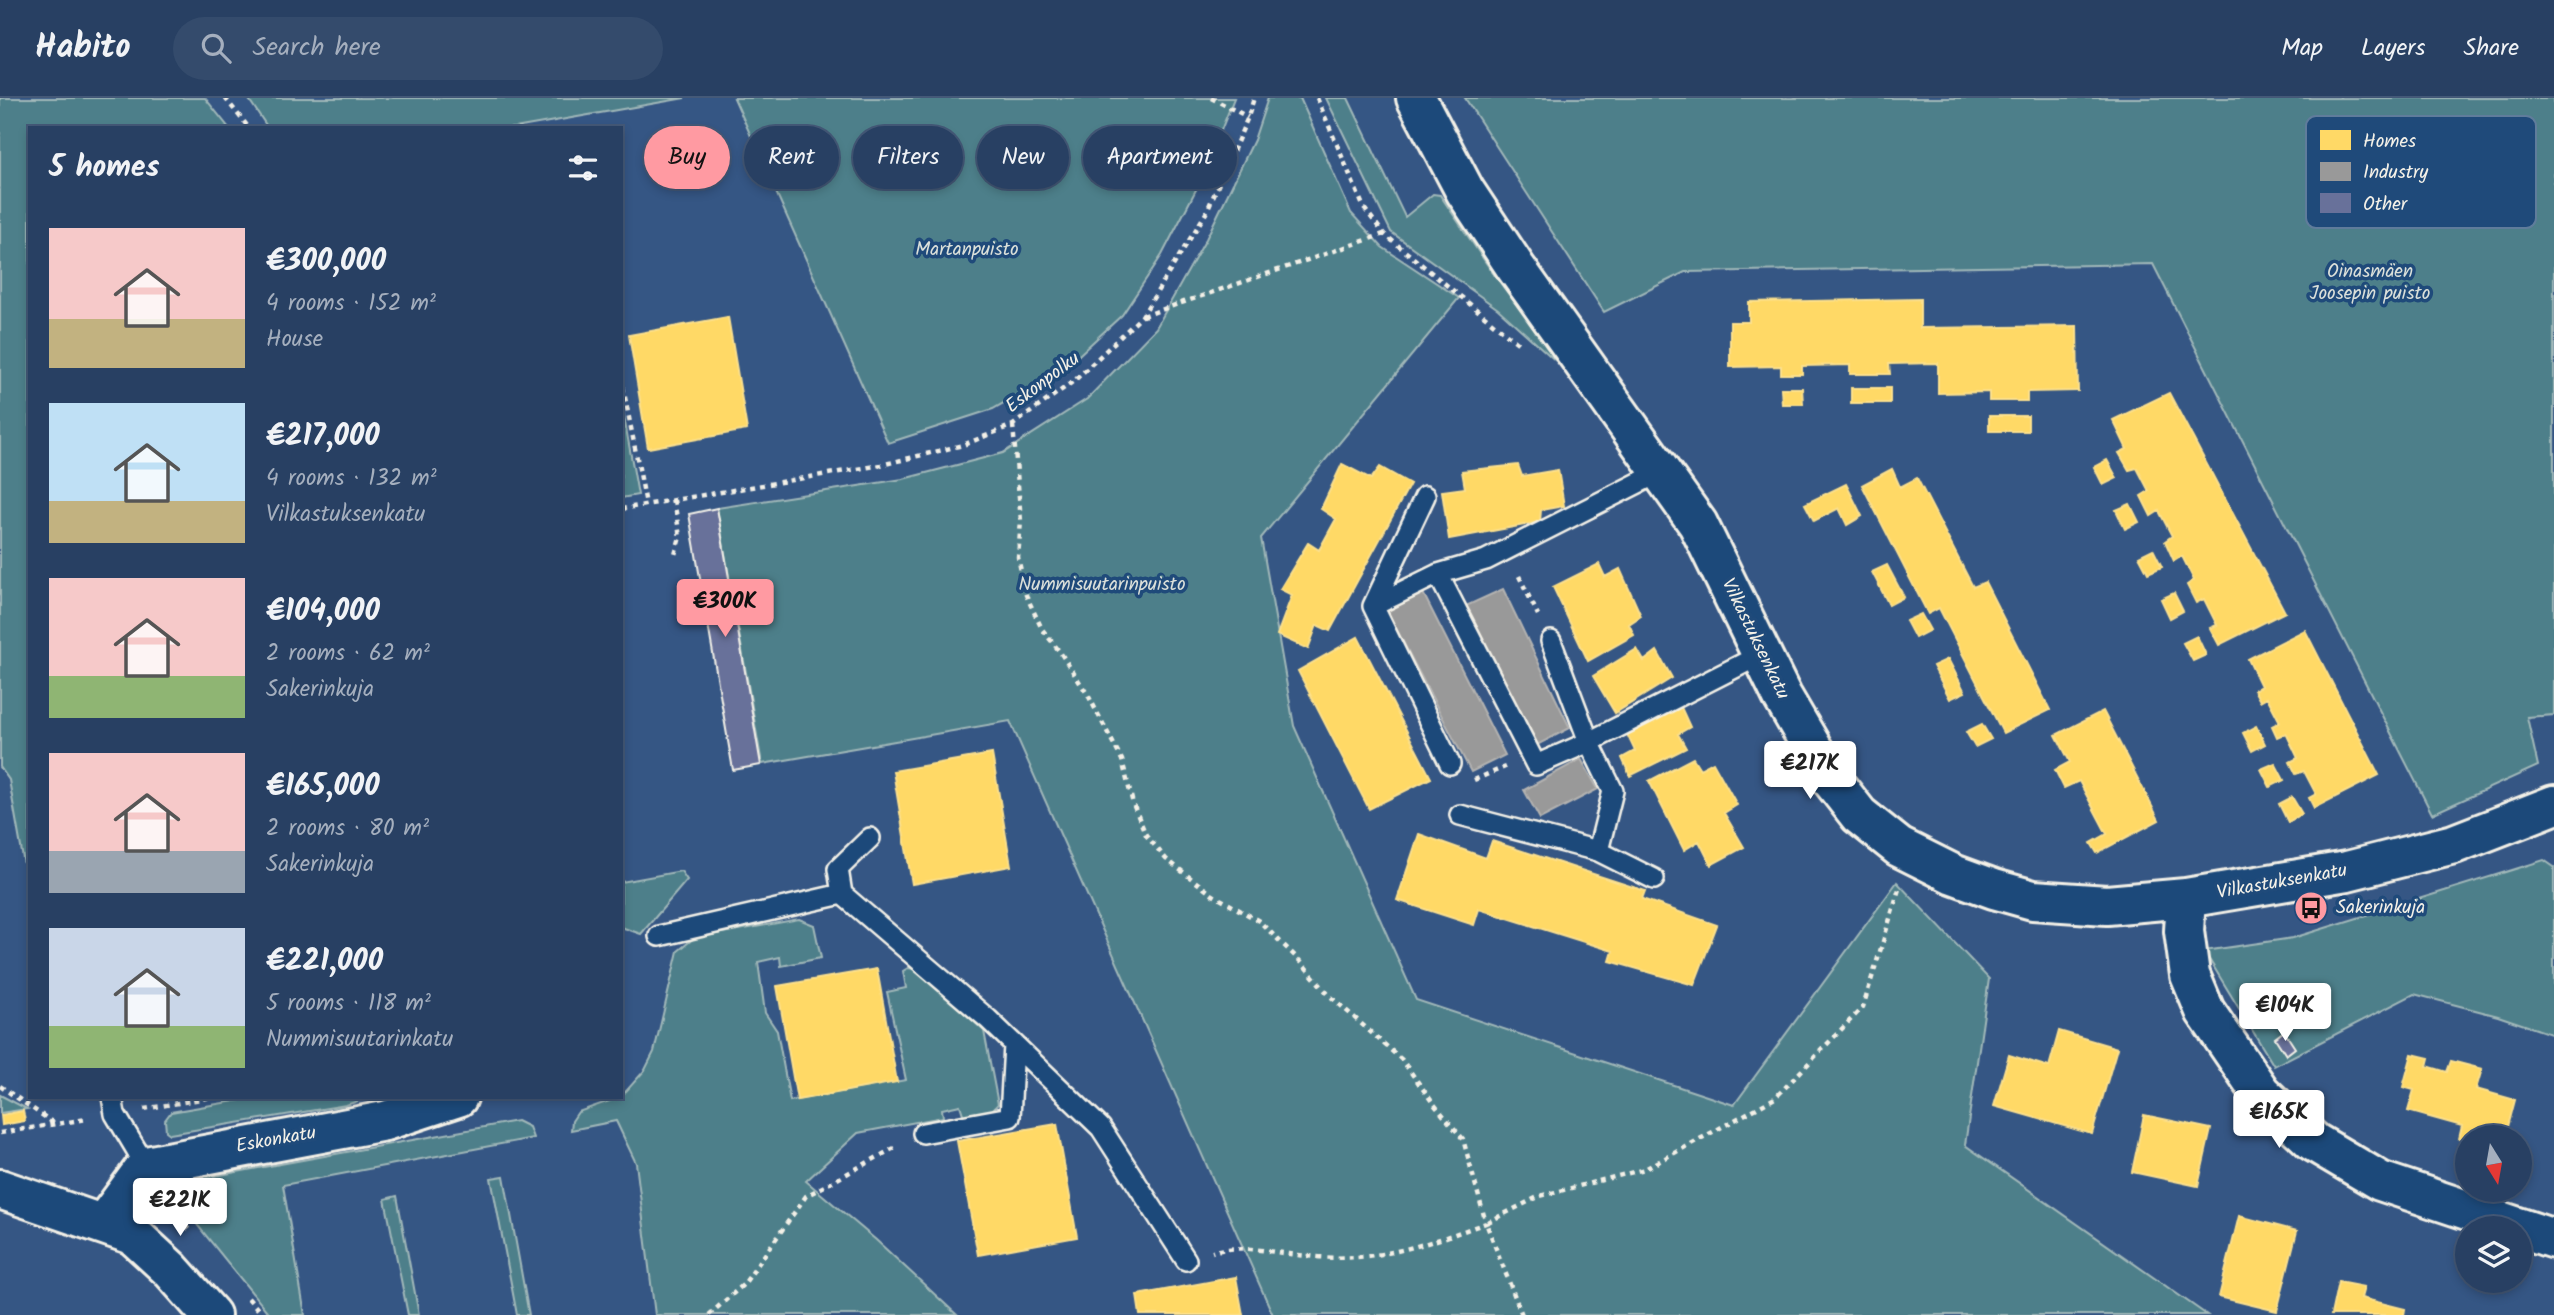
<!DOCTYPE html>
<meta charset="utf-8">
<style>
body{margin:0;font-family:Kalam,sans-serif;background:#344b6c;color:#f1f3f6;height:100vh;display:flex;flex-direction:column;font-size:26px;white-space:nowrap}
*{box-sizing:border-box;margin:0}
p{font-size:23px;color:#a5afbe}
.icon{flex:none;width:38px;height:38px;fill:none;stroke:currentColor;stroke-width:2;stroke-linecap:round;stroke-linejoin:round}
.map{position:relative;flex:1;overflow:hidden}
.side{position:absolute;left:28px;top:28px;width:595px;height:973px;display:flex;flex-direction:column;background:#284063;border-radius:0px;box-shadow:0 4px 10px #0003,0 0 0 2px #445978}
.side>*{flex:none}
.hud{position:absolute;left:644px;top:28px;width:665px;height:63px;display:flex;gap:14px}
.needle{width:46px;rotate:169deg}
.fabs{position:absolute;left:2455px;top:1027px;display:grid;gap:14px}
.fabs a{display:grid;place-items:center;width:77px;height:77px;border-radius:50%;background:#284063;box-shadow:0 4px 10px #0003,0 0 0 2px #445978;font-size:35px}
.price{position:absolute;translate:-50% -60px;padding:0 16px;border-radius:7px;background:#fff;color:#222;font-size:23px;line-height:46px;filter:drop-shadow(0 2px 4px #0008)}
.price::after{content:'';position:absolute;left:50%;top:42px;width:21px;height:16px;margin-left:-10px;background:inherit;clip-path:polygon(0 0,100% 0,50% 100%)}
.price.active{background:#ff9aa2;color:#111}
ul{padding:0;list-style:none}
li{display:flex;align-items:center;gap:21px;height:175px;padding:0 21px}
li span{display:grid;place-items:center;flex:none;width:196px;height:140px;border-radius:0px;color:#555}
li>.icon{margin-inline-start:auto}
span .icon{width:84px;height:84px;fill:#fffc;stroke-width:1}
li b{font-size:30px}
h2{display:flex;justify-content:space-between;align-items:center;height:84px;padding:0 21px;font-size:30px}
.tag{padding:0 24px;border-radius:32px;background:#284063;box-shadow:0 4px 10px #0003,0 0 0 2px #445978;font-size:24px;line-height:63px}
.tag.active{background:#ff9aa2;color:#111}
header{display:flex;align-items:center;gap:42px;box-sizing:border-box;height:98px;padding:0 35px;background:#284063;border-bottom:2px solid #445978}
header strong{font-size:33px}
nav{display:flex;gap:38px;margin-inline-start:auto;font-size:24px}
.search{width:490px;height:63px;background:#344b6c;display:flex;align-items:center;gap:18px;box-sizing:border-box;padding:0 24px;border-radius:38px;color:#a5afbe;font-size:26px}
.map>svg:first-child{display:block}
.green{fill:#4e7f8a;stroke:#a1b8b9;stroke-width:2}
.homes{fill:#ffd966;stroke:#fce08d;stroke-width:2}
.industry{fill:#999;stroke:#b4b3b1;stroke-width:2}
.building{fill:#68719a;stroke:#f4f1e8;stroke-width:2}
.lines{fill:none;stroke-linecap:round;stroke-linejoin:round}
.service-casing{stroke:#f4f1e8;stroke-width:24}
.minor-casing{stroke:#f4f1e8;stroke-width:44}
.tertiary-casing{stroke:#f4f1e8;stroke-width:44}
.path{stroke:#f4f1e8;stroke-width:4.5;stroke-dasharray:5 5;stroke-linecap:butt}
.service{stroke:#1f4a7a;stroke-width:19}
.minor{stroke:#1f4a7a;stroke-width:38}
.tertiary{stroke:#1f4a7a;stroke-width:38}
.labels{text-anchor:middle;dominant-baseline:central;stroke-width:7;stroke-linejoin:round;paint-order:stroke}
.park-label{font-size:19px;fill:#dbe0da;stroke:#1f4a7a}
.street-label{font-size:19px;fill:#f4f1e8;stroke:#1f4a7a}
.poi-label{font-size:19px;fill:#f4f1e8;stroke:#1f4a7a;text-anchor:start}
.key{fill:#1f4a7a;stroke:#5f7c9b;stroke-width:2}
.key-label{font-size:19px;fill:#f4f1e8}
</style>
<header>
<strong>Habito</strong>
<div class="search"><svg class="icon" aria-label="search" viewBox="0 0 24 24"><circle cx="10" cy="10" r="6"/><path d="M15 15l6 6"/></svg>Search here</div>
<nav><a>Map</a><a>Layers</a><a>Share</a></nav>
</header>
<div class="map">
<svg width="2554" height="1217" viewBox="0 0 2554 1217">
<rect width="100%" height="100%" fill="#355684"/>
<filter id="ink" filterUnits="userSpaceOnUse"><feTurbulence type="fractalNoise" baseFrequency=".0143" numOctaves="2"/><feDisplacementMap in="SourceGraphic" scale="14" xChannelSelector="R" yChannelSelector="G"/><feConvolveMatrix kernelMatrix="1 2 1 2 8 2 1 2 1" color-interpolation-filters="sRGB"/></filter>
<g filter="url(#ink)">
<!-- green -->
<path class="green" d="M0,0H205L229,30H30V800L9,682L0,669Z
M248,0H685L515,30H268Z
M734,0H1234L1201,82L1162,157L1122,217L1066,269L993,311L888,345Z
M1268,0H1300L1351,115L1382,149L1459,200L1261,440L1294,628L1416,902L1734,1007L1897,784L1989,881L1965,1047L2207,1217H1273L1010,623L762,666L717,410L903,381L1003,355L1087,301L1156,230L1206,141L1254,42Z
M1326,0H1348L1405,119L1433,96L1440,97L1495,178L1568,274L1498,211L1391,134Z
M1465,0H2554V617L2527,619L2538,668L2432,716L2153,166L1685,174L1604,214Z
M621,302L638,397L621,400Z
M2544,762L2554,769V937L2498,918L2414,896L2274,968L2204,853L2293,840Z
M681,773L687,782L641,836L621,829V784Z
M799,821L814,827L821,860L781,868L780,859L758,864L765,915L777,933L790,1003L906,982L887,894L906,890L903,873L908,870L916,871L984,933L998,1006L991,1013L964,1019L960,1007L942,1011L943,1019L858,1035L806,1083L876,1142L957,1217H655L636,1065L616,1023L571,1032L572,1023L578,1014L621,999L645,972L654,954L678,853L694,840Z
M0,997L27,1011L0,1015Z
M258,999H370L346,1007L170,1036L166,1033L165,1022L171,1014Z
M517,1023L529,1029L533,1040L283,1087L305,1217H270L174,1098L171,1086Z
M504,1078L529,1217H517L491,1080Z
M397,1098L419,1217H408L385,1101Z"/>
<!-- homes -->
<path class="homes" d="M1920,201V230L2077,228L2078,293L2027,294V303H1989V294L1938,295V265L1889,266L1890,276H1850V267L1802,268V276H1781V268L1730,269V224H1749V204Z
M728,219L747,332L648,350L629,237Z
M1781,290H1802L1803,306H1782Z
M1851,290H1890V305H1851Z
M2169,295L2285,514L2219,547L2210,530L2217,527L2204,501L2196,505L2187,487L2194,482L2182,458L2174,463L2165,443L2172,438L2159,413L2151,418L2141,398L2149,393L2137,370L2129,372L2119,355L2127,351L2113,322Z
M1989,318H2028V333H1989Z
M2107,362L2117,380L2103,387L2094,369Z
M1342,366L1371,381L1380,369L1410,386L1330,533L1317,527L1308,551L1277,537L1292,497L1280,491L1308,445L1319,452L1336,421L1321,411Z
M1518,367L1522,378L1558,372L1564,408L1541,412L1540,424L1449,441L1442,393L1465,390L1462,373Z
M1892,371L1900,389L1917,380L1973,489L1985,484L2050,612L2003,635L1939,510L1928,516L1862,387Z
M1846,386L1862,418L1847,427L1839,410L1814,423L1805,406Z
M2130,406L2139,424L2125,431L2116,412Z
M2153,451L2162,469L2148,475L2139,458Z
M1599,466L1605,479L1620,471L1641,518L1629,526L1634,537L1588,563L1553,489Z
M1887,467L1904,499L1889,507L1872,474Z
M2174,495L2183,513L2170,520L2161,501Z
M1921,516L1930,532L1915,540L1906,523Z
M2305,532L2379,677L2314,710L2309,700L2316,696L2304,673L2296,676L2290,664L2298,660L2286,635L2277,639L2272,628L2280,624L2267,599L2260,603L2254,592L2261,588L2248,561Z
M2197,538L2206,557L2193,563L2183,545Z
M1358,539L1431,680L1369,711L1298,573Z
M1637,551L1644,563L1657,553L1672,580L1615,615L1593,578Z
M1948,561L1965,594L1950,601L1933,568Z
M1679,605L1690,629L1678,636L1686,650L1630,678L1622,660L1635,653L1626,634Z
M2103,613L2159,722L2097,755L2091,745L2107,736L2079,683L2064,690L2055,672L2070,664L2056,637Z
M1982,626L1991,641L1975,649L1966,634Z
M2256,628L2265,646L2252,653L2243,635Z
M992,656L1011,768L912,786L893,673Z
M1693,660L1700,671L1713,664L1737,707L1724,715L1744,749L1711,767L1699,743L1684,752L1649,683Z
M2275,665L2284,682L2270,689L2261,671Z
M2292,699L2302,716L2288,724L2279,706Z
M1419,736L1486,760L1492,743L1645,793L1642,801L1717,827L1694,887L1610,863L1613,853L1479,811L1474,827L1397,802Z
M877,871L897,984L797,1002L777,888Z
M2059,933L2117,950L2092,1036L1994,1008L2009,957L2049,969Z
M2412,956L2429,960L2427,968L2447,974L2451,963L2482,971L2476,991L2515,1002L2505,1040H2468V1043L2459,1041L2462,1028L2408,1013L2414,992L2403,989Z
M23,1013L25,1023L2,1027L1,1017Z
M2144,1017L2211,1031L2198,1088L2132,1074Z
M1057,1026L1077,1139L978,1157L957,1043Z
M2239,1118L2297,1133L2277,1213L2219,1199Z
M1236,1179L1243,1217H1140L1137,1197Z
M2338,1184L2364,1189L2361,1200L2405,1211L2404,1217H2331Z"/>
<!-- industry -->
<path class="industry" d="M1503,491L1570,630L1537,647L1466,508Z
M1423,495L1505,657L1471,674L1387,513Z
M1581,661L1598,691L1540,721L1524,692Z"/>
<!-- building -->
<path class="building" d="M717,410L761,667L733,672L689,416Z
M2284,933L2295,950L2286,957L2275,940Z"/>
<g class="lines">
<defs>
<path id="service" d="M1438,476L1373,508L1450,666
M1373,508L1425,398
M1551,543L1589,644L1762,556
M1460,717L1598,753
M870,740L838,771L842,796L988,921L1101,1030L1186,1162
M1654,781L1598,753L1613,693L1589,644L1536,667L1438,476L1486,462L1662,373
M659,838L842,796
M112,999L115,1016L146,1068
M923,1035L1010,1019L1014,947"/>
<path id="minor" d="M1416,0L1465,93L1516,170L1698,426L1782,598L1830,680L1859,717L1899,749L1953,776L1994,791L2033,802L2107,807L2186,800L2347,773L2454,746L2554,707
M2186,800L2184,833L2190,877L2205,913L2261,995L2314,1044L2380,1083L2554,1141
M104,1125L146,1068L385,1023L458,999"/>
<path id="tertiary" d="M0,1091L133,1137L171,1172L211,1217"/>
</defs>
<!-- service casing -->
<use href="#service" class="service-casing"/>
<!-- minor casing -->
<use href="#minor" class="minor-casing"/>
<!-- tertiary casing -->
<use href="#tertiary" class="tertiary-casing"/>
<!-- path -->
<path class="path" d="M225,0L249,30
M1211,0L1248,19
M1317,0L1364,110L1384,136L1520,247
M1143,218L1384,136
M621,279L646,406
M1013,327L1021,423L1018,459L1026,497L1042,531L1060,554L1088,597L1122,662L1133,706L1146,737L1166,761L1213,797L1259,823L1301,864L1329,897L1402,962L1433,1005L1463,1041L1486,1125C1443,1140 1402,1156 1356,1159C1341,1160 1323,1160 1308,1158C1279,1156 1239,1145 1212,1154
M674,402L680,439L674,460
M621,411L881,367L963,347L1013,327L1074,283L1142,218L1206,115L1248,19L1254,0
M1519,478L1538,517
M1474,682L1505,669
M0,988L55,1026
M144,1011L212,999
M0,1035L87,1021
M167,1104L189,1132
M248,1200L263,1217
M709,1217L744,1186L806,1098L898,1048
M1522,1217L1486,1125L1540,1098L1645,1071L1775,1000L1863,909L1899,791"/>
<!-- service -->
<use href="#service" class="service"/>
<!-- minor -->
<use href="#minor" class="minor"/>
<!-- tertiary -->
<use href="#tertiary" class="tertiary"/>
</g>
</g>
<!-- icons -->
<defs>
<symbol id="bus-disc" viewBox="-11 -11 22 22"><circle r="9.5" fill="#ff9aa2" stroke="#1f4a7a"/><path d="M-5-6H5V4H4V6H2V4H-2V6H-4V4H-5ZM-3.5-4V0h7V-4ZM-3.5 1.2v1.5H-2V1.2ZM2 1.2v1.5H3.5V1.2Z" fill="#111"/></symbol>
</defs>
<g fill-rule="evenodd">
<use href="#bus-disc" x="2292" y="791" width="38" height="38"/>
</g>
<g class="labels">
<!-- park labels -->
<g class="park-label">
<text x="967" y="152">Martanpuisto</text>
<text x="2370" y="174">Oinasmäen<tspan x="2370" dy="22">Joosepin puisto</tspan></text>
<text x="1102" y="487">Nummisuutarinpuisto</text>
</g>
<!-- street labels -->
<g class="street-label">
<text transform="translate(1043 285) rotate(-37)">Eskonpolku</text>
<text transform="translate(1755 541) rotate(64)">Vilkastuksenkatu</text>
<text transform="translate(2282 784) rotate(-10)">Vilkastuksenkatu</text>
<text transform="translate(276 1042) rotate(-10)">Eskonkatu</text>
</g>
<!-- poi labels -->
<g class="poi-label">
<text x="2336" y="810">Sakerinkuja</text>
</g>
</g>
<!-- legend -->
<rect x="2306" y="18" width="230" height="112" rx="10" class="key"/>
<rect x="2320" y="32" width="31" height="20" fill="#ffd966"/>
<rect x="2320" y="64" width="31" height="19" fill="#999"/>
<rect x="2320" y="95" width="31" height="20" fill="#68719a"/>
<g class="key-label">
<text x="2363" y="49">Homes</text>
<text x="2363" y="80">Industry</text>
<text x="2363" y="112">Other</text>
</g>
</svg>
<div class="fabs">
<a><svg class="needle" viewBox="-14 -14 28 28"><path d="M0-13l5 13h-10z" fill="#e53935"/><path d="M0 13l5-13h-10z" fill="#a5afbe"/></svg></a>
<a><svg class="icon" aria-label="layers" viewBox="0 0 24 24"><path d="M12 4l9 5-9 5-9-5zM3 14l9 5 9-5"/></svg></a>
</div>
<b class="price active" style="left:725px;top:541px">€300K</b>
<b class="price" style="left:1810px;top:703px">€217K</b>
<b class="price" style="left:2285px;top:945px">€104K</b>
<b class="price" style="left:2279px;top:1052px">€165K</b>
<b class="price" style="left:180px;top:1140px">€221K</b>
<div class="hud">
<a class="tag active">Buy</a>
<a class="tag">Rent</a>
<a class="tag">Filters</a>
<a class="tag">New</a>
<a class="tag">Apartment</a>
</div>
<section class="side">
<h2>5 homes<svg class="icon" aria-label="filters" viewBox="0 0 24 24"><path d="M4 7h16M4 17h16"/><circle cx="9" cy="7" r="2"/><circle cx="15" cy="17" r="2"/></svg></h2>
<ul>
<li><span style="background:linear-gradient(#f6c9c9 65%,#c2b280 0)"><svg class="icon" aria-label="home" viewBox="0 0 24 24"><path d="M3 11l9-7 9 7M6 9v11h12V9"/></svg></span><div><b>€300,000</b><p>4 rooms · 152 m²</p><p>House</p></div></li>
<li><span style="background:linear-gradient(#bfe0f5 70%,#c2b280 0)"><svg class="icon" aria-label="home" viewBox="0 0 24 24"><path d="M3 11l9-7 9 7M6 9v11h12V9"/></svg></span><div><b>€217,000</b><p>4 rooms · 132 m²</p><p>Vilkastuksenkatu</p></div></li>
<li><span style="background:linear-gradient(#f6c9c9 70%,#8fb573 0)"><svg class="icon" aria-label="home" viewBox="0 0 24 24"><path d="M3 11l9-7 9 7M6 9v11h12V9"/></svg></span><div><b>€104,000</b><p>2 rooms · 62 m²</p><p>Sakerinkuja</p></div></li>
<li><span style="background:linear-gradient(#f6c9c9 70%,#9aa5b1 0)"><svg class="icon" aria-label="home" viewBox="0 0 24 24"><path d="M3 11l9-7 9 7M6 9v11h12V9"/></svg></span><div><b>€165,000</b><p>2 rooms · 80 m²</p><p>Sakerinkuja</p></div></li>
<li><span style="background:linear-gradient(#c9d6e8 70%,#8fb573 0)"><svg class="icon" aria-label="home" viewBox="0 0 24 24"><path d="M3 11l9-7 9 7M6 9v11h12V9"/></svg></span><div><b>€221,000</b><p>5 rooms · 118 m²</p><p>Nummisuutarinkatu</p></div></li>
</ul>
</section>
</div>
